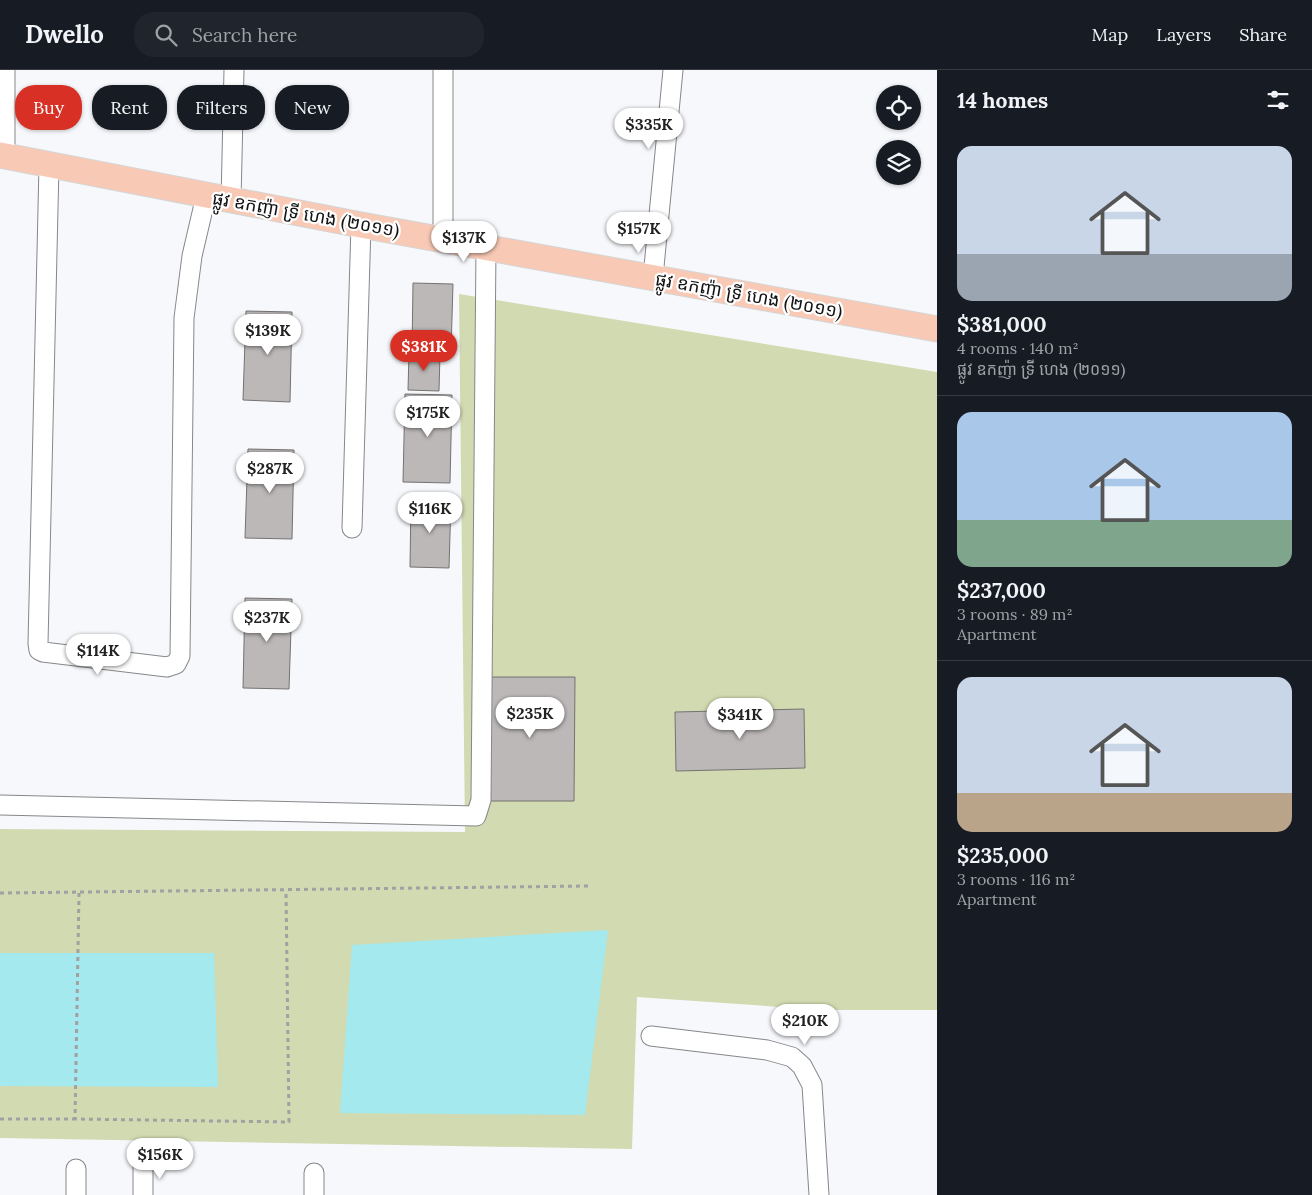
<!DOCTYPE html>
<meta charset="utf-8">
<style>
body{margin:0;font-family:Lora,"Noto Sans Khmer",serif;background:#20242c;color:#f1f3f6;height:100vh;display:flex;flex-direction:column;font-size:19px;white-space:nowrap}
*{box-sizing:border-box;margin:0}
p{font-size:16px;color:#9ea1a6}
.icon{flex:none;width:28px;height:28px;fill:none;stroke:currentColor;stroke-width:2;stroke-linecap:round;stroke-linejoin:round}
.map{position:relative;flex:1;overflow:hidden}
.drawer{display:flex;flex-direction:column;background:#171b24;width:375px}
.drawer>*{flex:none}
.top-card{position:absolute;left:15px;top:15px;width:475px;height:45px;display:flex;gap:10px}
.fabs{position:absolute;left:876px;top:15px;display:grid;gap:10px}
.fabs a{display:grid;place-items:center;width:45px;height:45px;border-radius:50%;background:#171b24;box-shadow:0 1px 4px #0004;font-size:25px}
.price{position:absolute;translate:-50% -42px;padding:0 11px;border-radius:18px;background:#fff;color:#222;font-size:16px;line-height:32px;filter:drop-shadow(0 1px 2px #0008)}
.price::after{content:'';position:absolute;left:50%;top:30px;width:15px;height:11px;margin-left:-8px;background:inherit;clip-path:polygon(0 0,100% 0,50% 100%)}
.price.on{background:#d93025;color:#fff}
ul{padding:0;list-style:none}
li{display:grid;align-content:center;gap:10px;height:265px;padding:0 20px}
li+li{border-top:1px solid #363941}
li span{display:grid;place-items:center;height:155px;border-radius:15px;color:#555}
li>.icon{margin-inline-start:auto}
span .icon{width:90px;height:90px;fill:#fffc;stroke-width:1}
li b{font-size:21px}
h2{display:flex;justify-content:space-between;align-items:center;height:60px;padding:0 20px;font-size:21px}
.tag{padding:0 18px;border-radius:20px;background:#171b24;box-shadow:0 1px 4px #0004;font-size:18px;line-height:45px}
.tag.on{background:#d93025;color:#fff}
header{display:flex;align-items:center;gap:30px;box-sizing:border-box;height:70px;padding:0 25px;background:#171b24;border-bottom:1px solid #363941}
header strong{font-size:24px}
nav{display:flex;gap:28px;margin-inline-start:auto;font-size:18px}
.search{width:350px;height:45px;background:#20242c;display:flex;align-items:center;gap:12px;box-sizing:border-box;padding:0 18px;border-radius:20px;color:#9ea1a6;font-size:19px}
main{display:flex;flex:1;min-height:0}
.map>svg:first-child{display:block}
.green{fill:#d1dab0}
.water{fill:#a4e9ed}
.building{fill:#bbb8b7;stroke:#757271}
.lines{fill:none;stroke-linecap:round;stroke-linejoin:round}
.minor-casing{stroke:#868789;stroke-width:21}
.major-casing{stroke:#d5d5d5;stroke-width:27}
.path{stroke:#a0a1a3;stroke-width:3;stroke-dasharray:4 4;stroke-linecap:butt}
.minor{stroke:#fff;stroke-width:19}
.major{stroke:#f8c9b5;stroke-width:25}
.labels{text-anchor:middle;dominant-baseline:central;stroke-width:4.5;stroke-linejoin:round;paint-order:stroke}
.street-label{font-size:18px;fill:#131314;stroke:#fff}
</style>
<header>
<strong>Dwello</strong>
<div class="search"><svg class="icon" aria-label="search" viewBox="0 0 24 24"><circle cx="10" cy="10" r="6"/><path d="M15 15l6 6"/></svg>Search here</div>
<nav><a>Map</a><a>Layers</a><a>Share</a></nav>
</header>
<main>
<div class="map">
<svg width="937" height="1125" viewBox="0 0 937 1125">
<rect width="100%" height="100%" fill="#f7f8fb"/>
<!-- green -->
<path class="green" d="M459,224L937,302V940H825L637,927L632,1079L0,1068V759L465,762Z"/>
<!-- water -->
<path class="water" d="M608,860L585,1045L340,1043L352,875Z
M0,883H214L218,1017L0,1016Z"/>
<!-- building -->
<path class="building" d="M413,213L453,214L451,281H412Z
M246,241L292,242L290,332L243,330Z
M409,283L440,284L439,321L408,320Z
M405,324L452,325L450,413L403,412Z
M248,379L294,380L292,469L245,468Z
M411,430L451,431L449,498L410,497Z
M245,528L292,529L289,619L243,618Z
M486,607H575L574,731H485Z
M804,639L805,698L676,701L675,642Z"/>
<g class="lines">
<defs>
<path id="minor" d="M5,0V86
M443,0V169
M49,95L38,574L39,580L43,582L167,597L176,594L180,586L184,248L192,186L206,126
M231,131L234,0
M653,207L673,0
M352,458L361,155
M0,735L476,746L481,730L486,177
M651,966L767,980L792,987L802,996L812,1015L819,1125
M76,1099V1125
M314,1103V1125
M143,1125V1096"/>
<path id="major" d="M0,85L361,155L937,259"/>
</defs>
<!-- minor casing -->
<use href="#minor" class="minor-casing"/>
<!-- major casing -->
<use href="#major" class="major-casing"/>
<!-- path -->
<path class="path" d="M0,823L590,816
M79,823L75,1049L289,1052L286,820
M0,1049H75"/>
<!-- minor -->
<use href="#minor" class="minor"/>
<!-- major -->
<use href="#major" class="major"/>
</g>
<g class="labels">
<!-- street labels -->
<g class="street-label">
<text transform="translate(306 144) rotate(10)">ផ្លូវ ឧកញ៉ា ទ្រី ហេង (២០១១)</text>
<text transform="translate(749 225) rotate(10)">ផ្លូវ ឧកញ៉ា ទ្រី ហេង (២០១១)</text>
</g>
</g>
</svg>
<div class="fabs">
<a><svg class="icon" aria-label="locate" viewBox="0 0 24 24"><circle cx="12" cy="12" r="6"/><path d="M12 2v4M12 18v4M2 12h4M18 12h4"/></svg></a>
<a><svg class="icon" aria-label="layers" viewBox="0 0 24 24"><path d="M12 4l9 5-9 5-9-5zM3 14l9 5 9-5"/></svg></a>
</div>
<b class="price" style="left:649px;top:80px">$335K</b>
<b class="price" style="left:639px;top:184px">$157K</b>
<b class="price" style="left:464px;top:193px">$137K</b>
<b class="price" style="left:268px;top:286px">$139K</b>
<b class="price on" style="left:424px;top:302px">$381K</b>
<b class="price" style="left:428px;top:368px">$175K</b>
<b class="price" style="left:270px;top:424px">$287K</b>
<b class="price" style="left:430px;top:464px">$116K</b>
<b class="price" style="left:267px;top:573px">$237K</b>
<b class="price" style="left:98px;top:606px">$114K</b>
<b class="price" style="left:530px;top:669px">$235K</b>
<b class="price" style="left:740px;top:670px">$341K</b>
<b class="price" style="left:805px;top:976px">$210K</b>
<b class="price" style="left:160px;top:1110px">$156K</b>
<div class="top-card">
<a class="tag on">Buy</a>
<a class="tag">Rent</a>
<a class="tag">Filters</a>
<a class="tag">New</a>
</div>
</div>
<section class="drawer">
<h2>14 homes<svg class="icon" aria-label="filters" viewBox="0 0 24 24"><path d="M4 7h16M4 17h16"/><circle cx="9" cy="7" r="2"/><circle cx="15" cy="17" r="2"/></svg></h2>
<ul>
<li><span style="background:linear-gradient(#c9d6e8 70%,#9aa5b1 0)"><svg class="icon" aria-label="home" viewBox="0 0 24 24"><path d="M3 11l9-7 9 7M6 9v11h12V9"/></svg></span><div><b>$381,000</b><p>4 rooms · 140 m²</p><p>ផ្លូវ ឧកញ៉ា ទ្រី ហេង (២០១១)</p></div></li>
<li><span style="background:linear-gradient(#a9c7e8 70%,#7fa58c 0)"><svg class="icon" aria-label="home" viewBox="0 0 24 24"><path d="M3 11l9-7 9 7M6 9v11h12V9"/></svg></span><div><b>$237,000</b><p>3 rooms · 89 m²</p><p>Apartment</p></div></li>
<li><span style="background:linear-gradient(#c9d6e8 75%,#b9a48a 0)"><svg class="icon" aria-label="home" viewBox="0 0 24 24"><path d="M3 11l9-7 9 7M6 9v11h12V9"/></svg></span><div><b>$235,000</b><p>3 rooms · 116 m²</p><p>Apartment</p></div></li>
</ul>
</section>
</main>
